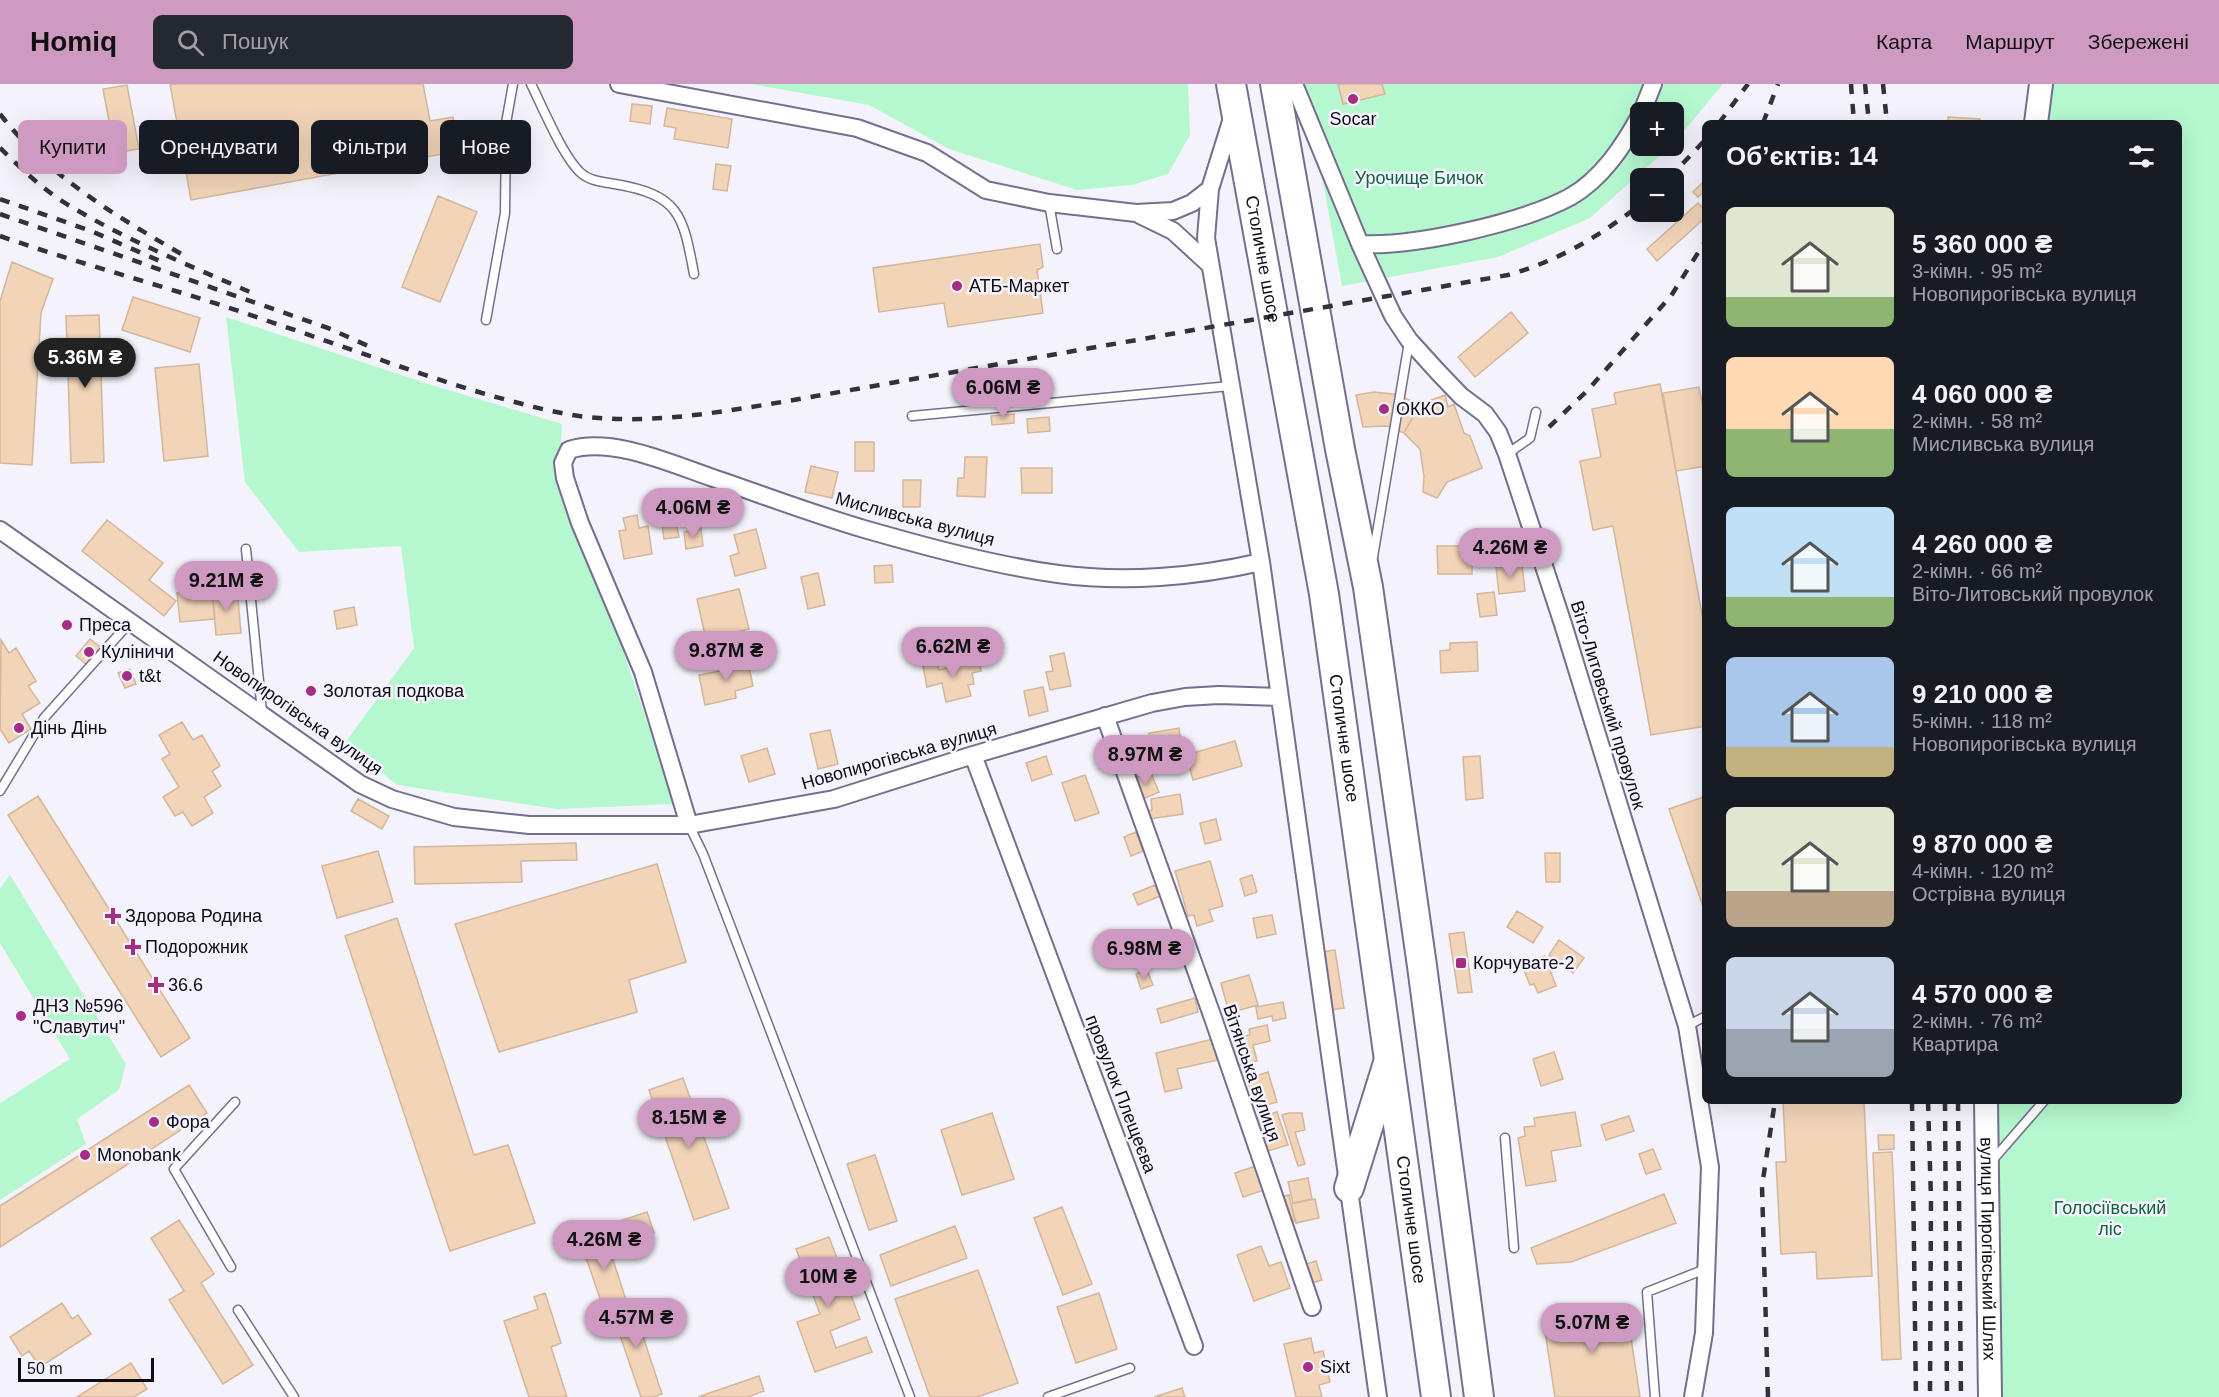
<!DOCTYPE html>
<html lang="uk">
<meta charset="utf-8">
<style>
body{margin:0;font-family:Arial,sans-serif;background:#242831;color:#f1f3f6;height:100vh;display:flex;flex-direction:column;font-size:22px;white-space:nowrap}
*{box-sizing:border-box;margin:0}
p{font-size:20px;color:#9ea1a6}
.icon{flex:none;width:33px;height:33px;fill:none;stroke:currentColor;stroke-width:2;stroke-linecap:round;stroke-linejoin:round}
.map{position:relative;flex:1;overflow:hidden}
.side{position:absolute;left:1702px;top:36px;width:480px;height:984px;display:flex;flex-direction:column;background:#171b24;border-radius:9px;box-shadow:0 6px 24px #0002}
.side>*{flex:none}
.guide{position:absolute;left:18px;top:36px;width:570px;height:54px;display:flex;gap:12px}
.controls{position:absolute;left:1630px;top:18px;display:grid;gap:12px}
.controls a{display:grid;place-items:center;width:54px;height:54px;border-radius:9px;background:#171b24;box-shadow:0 6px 24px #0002;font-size:30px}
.scale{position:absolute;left:18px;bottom:15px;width:136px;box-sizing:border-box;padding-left:6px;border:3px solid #0e0c17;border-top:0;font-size:16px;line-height:21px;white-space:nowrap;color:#0e0c17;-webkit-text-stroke:4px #f4f3fb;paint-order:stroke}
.price{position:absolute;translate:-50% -51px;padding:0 14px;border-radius:21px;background:#cf9ac2;color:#111;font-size:20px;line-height:39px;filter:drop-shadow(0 2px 3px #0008)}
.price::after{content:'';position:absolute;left:50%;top:36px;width:18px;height:14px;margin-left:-9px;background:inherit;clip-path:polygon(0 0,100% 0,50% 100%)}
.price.selected{background:#222;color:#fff}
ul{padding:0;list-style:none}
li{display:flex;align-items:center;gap:18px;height:150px;padding:0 24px}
li span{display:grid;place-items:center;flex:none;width:168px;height:120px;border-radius:9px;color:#555}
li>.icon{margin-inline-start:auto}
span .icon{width:72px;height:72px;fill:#fffc;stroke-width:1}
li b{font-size:26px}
h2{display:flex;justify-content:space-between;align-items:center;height:72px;padding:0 24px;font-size:26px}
.tag{padding:0 21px;border-radius:9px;background:#171b24;box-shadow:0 6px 24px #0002;font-size:21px;line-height:54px}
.tag.selected{background:#cf9ac2;color:#111}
header{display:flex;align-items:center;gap:36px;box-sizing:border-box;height:84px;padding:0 30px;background:#cf9ac2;color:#111}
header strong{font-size:28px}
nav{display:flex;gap:33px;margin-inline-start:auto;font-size:21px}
.search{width:420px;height:54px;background:#242831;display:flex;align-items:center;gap:15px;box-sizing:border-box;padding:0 21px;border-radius:9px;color:#9ea1a6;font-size:22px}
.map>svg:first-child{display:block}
.green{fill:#b5f8cf}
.building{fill:#f2d4b9;stroke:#d3b69c;stroke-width:1.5}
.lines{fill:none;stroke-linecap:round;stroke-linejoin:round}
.lane-casing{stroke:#736f8e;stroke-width:11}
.street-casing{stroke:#736f8e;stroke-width:20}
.secondary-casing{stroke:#736f8e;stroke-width:26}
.highway-casing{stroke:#736f8e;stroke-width:32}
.lane{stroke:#fff;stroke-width:8}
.street{stroke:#fff;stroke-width:16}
.secondary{stroke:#fff;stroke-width:22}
.highway{stroke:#fff;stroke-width:28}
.rail{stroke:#33323c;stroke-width:4.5;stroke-dasharray:10 10;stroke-linecap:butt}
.poi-dot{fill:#a62d83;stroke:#f4f3fb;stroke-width:2}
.labels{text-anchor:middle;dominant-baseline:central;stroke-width:5;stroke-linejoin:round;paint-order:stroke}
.poi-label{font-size:18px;fill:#0e0c17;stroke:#f4f3fb;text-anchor:start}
.park-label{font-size:18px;fill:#0e643e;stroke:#f4f3fb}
.street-label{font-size:18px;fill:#0e0c17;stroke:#f4f3fb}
</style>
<header>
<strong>Homiq</strong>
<div class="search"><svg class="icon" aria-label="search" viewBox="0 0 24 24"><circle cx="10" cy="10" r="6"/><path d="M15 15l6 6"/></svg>Пошук</div>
<nav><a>Карта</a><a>Маршрут</a><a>Збережені</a></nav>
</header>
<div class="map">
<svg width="2219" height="1313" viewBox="0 0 2219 1313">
<rect width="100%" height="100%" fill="#f4f3fb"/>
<!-- green -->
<path class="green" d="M751,0H1188L1190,51L1168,90L1132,101L1077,106L949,65L869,21Z
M1305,0H1723L1674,59V28H1641V62H1671L1590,134L1498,173L1342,202Z
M2053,0H2219V1313H1995L1987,1038L1999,1035V1017H2180V39H2048Z
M226,233L425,299L562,340L560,381L675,720L557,725L397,701L345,659L414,564L401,462L299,468L245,398Z
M10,791L126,980L119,1006L77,1035L86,1060L0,1116V1019L70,975L0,859V805Z"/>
<!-- building -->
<path class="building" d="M170,0H423L430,37L453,33L459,67L191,116Z
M1338,0H1382L1385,10L1343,20Z
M127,1L139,65L115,69L103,5Z
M632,20L652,22L650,40L630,37Z
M667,24L732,35L728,64L674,55L676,44L664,42Z
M1948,33L1980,35V39H1948Z
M716,80L731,82L727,107L713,105Z
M1703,98L1706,106L1698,113L1693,108Z
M438,112L477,128L440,218L402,203Z
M1698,119L1706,127V133L1657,177L1647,165Z
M1040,160L1043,183L1037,186L1043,229L948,243L944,219L879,228L873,184Z
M12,178L53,195L41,229L32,381L0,379V217Z
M133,213L200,234L190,268L122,246Z
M1511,228L1528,249L1475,293L1458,273Z
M99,231L104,378L71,379L66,232Z
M199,280L208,372L164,377L155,284Z
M1660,300L1706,552V642L1651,651L1613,442L1593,446L1580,377L1601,373L1592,325L1616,320L1614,309Z
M1699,303L1706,339V382L1676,387L1663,309Z
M1374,308L1393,310L1420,320L1404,349L1387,342L1363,343L1356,311Z
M1445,311L1448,323L1454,320L1464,349L1470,352L1482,384L1447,398L1437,414L1423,408L1424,392L1420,365L1404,349L1420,320Z
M1014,330V339L992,341L991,332Z
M1049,333L1050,347L1028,349L1027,335Z
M855,358H874V387H855Z
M965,373H987L985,413L957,412L958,394H964Z
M811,382L838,388L832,414L805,408Z
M1021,384H1052V409H1022Z
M903,396H921L920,423H903Z
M637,431L639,444L648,442L652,470L624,475L619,447L626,446L623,434Z
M675,431L679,453L664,455L661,434Z
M107,436L163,479L149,496L176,517L164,532L82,467Z
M701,445L703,462L686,465L684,448Z
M756,445L766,484L735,492L730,472L739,469L734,451Z
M1437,462H1472V490H1438Z
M1522,480L1525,507L1499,510L1496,483Z
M892,481L893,498L875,499L874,482Z
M818,489L825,521L808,525L801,493Z
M237,504L241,549L216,551L212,506Z
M739,505L749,545L706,556L697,515Z
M212,506L215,535L180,538L177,509Z
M1494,508L1497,531L1480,533L1477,510Z
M354,523L357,541L337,545L334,527Z
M90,555L102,564L87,581L76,572Z
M1,556L9,569L16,564L36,597L28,602L40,619L22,630L31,645L9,659L0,645Z
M1477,558L1478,587L1441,589L1440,567L1450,566V559Z
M1064,569L1071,602L1050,606L1046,588L1053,587L1050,572Z
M747,573L753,602L735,607L736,614L705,621L699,591L730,585L728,577Z
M978,573L981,587L972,589L974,600L968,601L971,612L946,618L942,599L927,603L923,582L937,579L939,586L952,583L951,580Z
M130,585L136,600L125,604L118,589Z
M1043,603L1048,627L1029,632L1024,607Z
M182,638L193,656L202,651L220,682L212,687L221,702L204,713L213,729L192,742L183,728L175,732L163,713L179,703L162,675L170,670L159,651Z
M1179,644L1183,675L1153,679L1149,649Z
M830,646L838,680L818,685L810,650Z
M1235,657L1242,682L1193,696L1186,671Z
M767,664L775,690L749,698L741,672Z
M1046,672L1052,690L1032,697L1026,679Z
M1480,672L1483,714L1466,716L1463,673Z
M1150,687L1159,708L1140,716L1131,696Z
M1085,691L1099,729L1075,737L1062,699Z
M1180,710L1183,730L1149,735L1148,727L1152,726L1151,715Z
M38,712L190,954L161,973L8,731Z
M1706,712V831L1669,725Z
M358,715L389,732L382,745L351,727Z
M1216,735L1221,756L1205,760L1200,739Z
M1136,748L1143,767L1131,772L1124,753Z
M576,759L577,776L521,777L522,798L415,800L414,763Z
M378,767L393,818L337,834L322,782Z
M1545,769H1560V798H1546Z
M1210,777L1223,822L1209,826L1213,837L1197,842L1194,831L1188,832L1175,787Z
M657,780L686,878L629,896L637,928L499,968L455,840Z
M1252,791L1257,808L1245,812L1240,795Z
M1155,801L1160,812L1138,821L1133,810Z
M1517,827L1543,843L1533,859L1507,843Z
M1272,831L1276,850L1257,854L1253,834Z
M397,834L474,1071L508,1061L535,1139L450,1167L345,852Z
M1464,848L1472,908L1458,909L1449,850Z
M1165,853L1172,873L1139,882L1133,865Z
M1559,856L1584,874L1573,889L1549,871Z
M1335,866L1344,924L1331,926L1322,868Z
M1545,872L1556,902L1538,909L1534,900L1530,901L1522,881Z
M1147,886L1153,901L1141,905L1136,890Z
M1249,891L1258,921L1229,929L1221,899Z
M1195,914L1198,928L1161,939L1157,925Z
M1283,918L1286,934L1273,937L1272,932L1258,935L1256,923Z
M1267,941L1270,957L1253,961L1257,977L1236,982L1232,964L1241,962L1239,953L1250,951L1249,945Z
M1213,955L1218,976L1177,985L1182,1004L1165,1008L1156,969Z
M1554,968L1563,995L1541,1002L1533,975Z
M1268,988L1277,1018L1256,1024L1247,995Z
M683,994L729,1124L694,1136L649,1006Z
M189,1001L207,1029L0,1163V1122Z
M1783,1017H1864L1872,1192L1817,1195L1816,1168L1781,1170L1776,1078H1786Z
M1277,1028L1288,1061L1264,1068L1254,1035Z
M1575,1028L1581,1062L1551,1067L1556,1097L1526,1102L1518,1054L1525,1052L1524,1043L1535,1042L1534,1034Z
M992,1029L1014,1095L962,1111L941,1046Z
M1289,1029H1302L1305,1046L1295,1048L1305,1080L1298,1082L1282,1031Z
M1629,1032L1634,1047L1606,1056L1601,1041Z
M1878,1051H1894V1065L1879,1066Z
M1653,1065L1661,1085L1646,1090L1639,1070Z
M1892,1068L1901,1275L1882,1276L1873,1069Z
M875,1071L897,1137L869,1146L847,1080Z
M1256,1082L1264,1106L1243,1113L1235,1089Z
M1308,1094L1312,1115L1293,1119L1288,1098Z
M1664,1110L1676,1139L1571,1178L1537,1180L1531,1164Z
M1289,1111L1295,1137L1285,1139L1280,1113Z
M1315,1115L1319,1134L1296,1139L1291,1120Z
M1062,1123L1092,1200L1063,1211L1034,1134Z
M647,1128L654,1149L618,1162L611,1140Z
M179,1136L214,1190L201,1199L253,1281L223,1300L169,1216L184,1207L151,1154Z
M955,1142L967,1174L891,1202L880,1171Z
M605,1151L626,1216L603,1223L581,1159Z
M829,1153L860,1235L830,1247L836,1264L866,1253L872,1268L815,1288L797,1238L820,1230L796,1165Z
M1261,1162L1269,1182L1281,1178L1290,1204L1254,1217L1237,1171Z
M1316,1177L1322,1196L1308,1200L1303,1181Z
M978,1186L1018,1299L977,1313H930L895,1215Z
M545,1209L561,1259L551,1263L567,1313H529L504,1237L538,1225L534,1213Z
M1099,1209L1117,1265L1076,1279L1057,1223Z
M631,1216L662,1310L653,1313H641L610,1222Z
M62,1219L72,1235L78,1231L91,1250L40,1283L29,1267L22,1272L10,1253Z
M1626,1221L1640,1313H1555L1543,1234Z
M1311,1254L1314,1269L1323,1267L1330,1298L1319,1301L1322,1313H1296L1284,1260Z
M131,1279L147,1305L134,1313H77Z
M759,1292L764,1307L748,1313H698Z
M1182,1304L1185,1313H1154Z"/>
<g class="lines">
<defs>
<path id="lane" d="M531,0C542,22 563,73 581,89C590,97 603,98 615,100C679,111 683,130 694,190
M1049,119L1057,165
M486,236L505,129L506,39L513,0
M912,332L1230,302
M1507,370L1530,354L1536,328
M246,465L262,628
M1373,473L1409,258
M0,707L44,634L131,537
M689,741L703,770L910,1313
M1687,942L1706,932
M1505,1054L1514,1164
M1991,1078L2044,1017
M231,1183L174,1085L235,1018
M238,1226L294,1313
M1048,1313L1130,1284
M1655,1313L1647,1208L1708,1184"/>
<path id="street" d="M619,0L857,44L927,69L986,106L1049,119L1136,129L1173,127L1192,119L1210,105
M1294,0L1360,160L1393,232L1409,256L1438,288L1461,312L1485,330L1498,348L1507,370L1563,540L1687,942L1710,1083L1704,1249L1693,1313
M1642,28L1653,0
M1233,31L1210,105L1206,154L1261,478L1378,1313
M1140,131L1173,147L1209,180
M1360,160C1415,163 1521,139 1570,113C1602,95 1624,61 1641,30
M0,446L360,700L392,715L454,733L529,741H689L834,715L973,671L1152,619L1185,613L1219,611L1279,613
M1105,632L1213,934L1312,1223
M973,671L1194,1262
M689,741L643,588L580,439L565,394L563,379L569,366C611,352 672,380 713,394C763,411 813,430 864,445C927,463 993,481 1058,490C1124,499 1196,493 1261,478"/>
<g id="secondary">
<path d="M2036,39L2041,0"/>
<path id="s1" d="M1986,1017L1990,1313"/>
</g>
<g id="highway">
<path id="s2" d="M1231,0L1324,510L1436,1313"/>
<path d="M1275,0L1340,365L1368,503L1422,882L1479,1313"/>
<path d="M1349,1104L1388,979"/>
</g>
</defs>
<!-- lane casing -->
<use href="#lane" class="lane-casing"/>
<!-- street casing -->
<use href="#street" class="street-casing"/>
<!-- secondary casing -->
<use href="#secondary" class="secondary-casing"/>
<!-- highway casing -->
<use href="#highway" class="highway-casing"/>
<!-- lane -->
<use href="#lane" class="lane"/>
<!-- street -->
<use href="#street" class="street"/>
<!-- secondary -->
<use href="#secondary" class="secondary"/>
<!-- highway -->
<use href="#highway" class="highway"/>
<!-- rail -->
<path class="rail" d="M1851,0L1854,39
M1865,0L1869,39
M1883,0L1887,39
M0,30C48,92 116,132 183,171
M1719,39L1748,0
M1763,39L1778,0
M0,64C22,85 44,107 70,122C128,157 191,182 252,209
M1669,94L1706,55
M0,115L91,147L162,178
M0,130L328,244L375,265
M0,152C89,183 180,206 268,237C343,262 417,290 492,312C527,321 563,332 599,334C662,339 726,327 788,317L1508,191C1560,176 1598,153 1641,120
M1549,343L1587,307L1671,212L1706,156
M1704,664L1706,668
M1912,1017L1916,1313
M1928,1017L1931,1115L1930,1313
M1945,1017L1947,1313
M1958,1017L1961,1313
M1768,1313L1762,1102L1775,1017"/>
</g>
<!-- markers -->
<g class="poi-dot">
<circle cx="1353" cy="15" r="6"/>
<circle cx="957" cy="202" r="6"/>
<circle cx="1384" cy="325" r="6"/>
<circle cx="67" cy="541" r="6"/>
<circle cx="89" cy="568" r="6"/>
<circle cx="127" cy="592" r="6"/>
<circle cx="311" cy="607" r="6"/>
<circle cx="19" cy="644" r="6"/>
<path d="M110 823h6v6h6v6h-6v6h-6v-6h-6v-6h6z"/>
<path d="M130 854h6v6h6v6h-6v6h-6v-6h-6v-6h6z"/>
<rect x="1455" y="873" width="12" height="12" rx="3"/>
<path d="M153 892h6v6h6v6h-6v6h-6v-6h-6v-6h6z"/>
<circle cx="21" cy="932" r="6"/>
<circle cx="154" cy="1038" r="6"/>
<circle cx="85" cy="1071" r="6"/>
<circle cx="1308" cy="1283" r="6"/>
</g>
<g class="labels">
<!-- poi labels -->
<g class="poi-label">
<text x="1353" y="35" text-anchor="middle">Socar</text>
<text x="969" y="202">АТБ-Маркет</text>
<text x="1396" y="325">ОККО</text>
<text x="79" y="541">Преса</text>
<text x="101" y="568">Куліничи</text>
<text x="139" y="592">t&amp;t</text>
<text x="323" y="607">Золотая подкова</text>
<text x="31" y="644">Дінь Дінь</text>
<text x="125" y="832">Здорова Родина</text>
<text x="145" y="863">Подорожник</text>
<text x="1473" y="879">Корчувате-2</text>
<text x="168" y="901">36.6</text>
<text x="33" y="922">ДНЗ №596<tspan x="33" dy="21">"Славутич"</tspan></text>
<text x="166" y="1038">Фора</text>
<text x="97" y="1071">Monobank</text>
<text x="1320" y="1283">Sixt</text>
</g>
<!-- park labels -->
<g class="park-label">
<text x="1419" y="94">Урочище Бичок</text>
<text x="2110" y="1124">Голосіївський<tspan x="2110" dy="21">ліс</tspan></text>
</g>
<!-- street labels -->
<g class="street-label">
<text stroke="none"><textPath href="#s2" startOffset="178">Столичне шосе</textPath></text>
<text transform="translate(915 435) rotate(15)">Мисливська вулиця</text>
<text transform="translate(1608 621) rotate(73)">Віто-Литовський провулок</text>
<text transform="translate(298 629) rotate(35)">Новопирогівська вулиця</text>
<text stroke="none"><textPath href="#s2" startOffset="664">Столичне шосе</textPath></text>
<text transform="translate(899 672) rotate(-16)">Новопирогівська вулиця</text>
<text transform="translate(1252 989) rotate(71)">Вітянська вулиця</text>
<text transform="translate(1121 1010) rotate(69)">провулок Плещеєва</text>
<text stroke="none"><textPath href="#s2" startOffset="1150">Столичне шосе</textPath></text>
<text stroke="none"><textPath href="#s1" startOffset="148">вулиця Пирогівський Шлях</textPath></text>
</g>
</g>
</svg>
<div class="controls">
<a>+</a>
<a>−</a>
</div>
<div class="scale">50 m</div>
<b class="price selected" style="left:85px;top:305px">5.36M ₴</b>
<b class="price" style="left:1003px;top:335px">6.06M ₴</b>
<b class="price" style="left:693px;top:455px">4.06M ₴</b>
<b class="price" style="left:1510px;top:495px">4.26M ₴</b>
<b class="price" style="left:226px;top:528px">9.21M ₴</b>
<b class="price" style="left:953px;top:594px">6.62M ₴</b>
<b class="price" style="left:726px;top:598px">9.87M ₴</b>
<b class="price" style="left:1145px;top:702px">8.97M ₴</b>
<b class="price" style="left:1144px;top:896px">6.98M ₴</b>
<b class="price" style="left:689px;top:1065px">8.15M ₴</b>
<b class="price" style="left:604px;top:1187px">4.26M ₴</b>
<b class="price" style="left:828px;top:1224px">10M ₴</b>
<b class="price" style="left:636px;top:1265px">4.57M ₴</b>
<b class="price" style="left:1592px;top:1270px">5.07M ₴</b>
<div class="guide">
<a class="tag selected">Купити</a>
<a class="tag">Орендувати</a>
<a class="tag">Фільтри</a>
<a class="tag">Нове</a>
</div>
<section class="side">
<h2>Об’єктів: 14<svg class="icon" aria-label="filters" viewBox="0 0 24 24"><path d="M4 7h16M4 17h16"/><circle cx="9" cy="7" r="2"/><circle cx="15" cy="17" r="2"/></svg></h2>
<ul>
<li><span style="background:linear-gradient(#dfe7d0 75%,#8fb573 0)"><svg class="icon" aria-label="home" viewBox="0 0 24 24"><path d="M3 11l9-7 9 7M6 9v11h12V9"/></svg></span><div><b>5 360 000 ₴</b><p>3-кімн. · 95 m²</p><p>Новопирогівська вулиця</p></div></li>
<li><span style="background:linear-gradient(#ffd9b3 60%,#8fb573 0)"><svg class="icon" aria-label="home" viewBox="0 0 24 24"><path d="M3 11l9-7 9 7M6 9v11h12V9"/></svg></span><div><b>4 060 000 ₴</b><p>2-кімн. · 58 m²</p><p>Мисливська вулиця</p></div></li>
<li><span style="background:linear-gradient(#bfe0f5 75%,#8fb573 0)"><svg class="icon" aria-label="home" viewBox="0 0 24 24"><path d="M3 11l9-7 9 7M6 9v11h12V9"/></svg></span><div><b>4 260 000 ₴</b><p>2-кімн. · 66 m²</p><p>Віто-Литовський провулок</p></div></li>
<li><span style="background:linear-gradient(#a9c7e8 75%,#c2b280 0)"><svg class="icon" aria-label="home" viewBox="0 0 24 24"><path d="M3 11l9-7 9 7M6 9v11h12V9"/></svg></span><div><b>9 210 000 ₴</b><p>5-кімн. · 118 m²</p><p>Новопирогівська вулиця</p></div></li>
<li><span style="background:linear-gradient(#dfe7d0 70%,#b9a48a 0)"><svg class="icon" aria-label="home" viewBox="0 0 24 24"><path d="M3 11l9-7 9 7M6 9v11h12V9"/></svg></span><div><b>9 870 000 ₴</b><p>4-кімн. · 120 m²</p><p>Острівна вулиця</p></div></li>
<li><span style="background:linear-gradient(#c9d6e8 60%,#9aa5b1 0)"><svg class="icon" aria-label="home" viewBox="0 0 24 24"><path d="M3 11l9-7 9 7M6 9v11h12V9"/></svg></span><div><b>4 570 000 ₴</b><p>2-кімн. · 76 m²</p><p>Квартира</p></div></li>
</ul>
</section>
</div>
